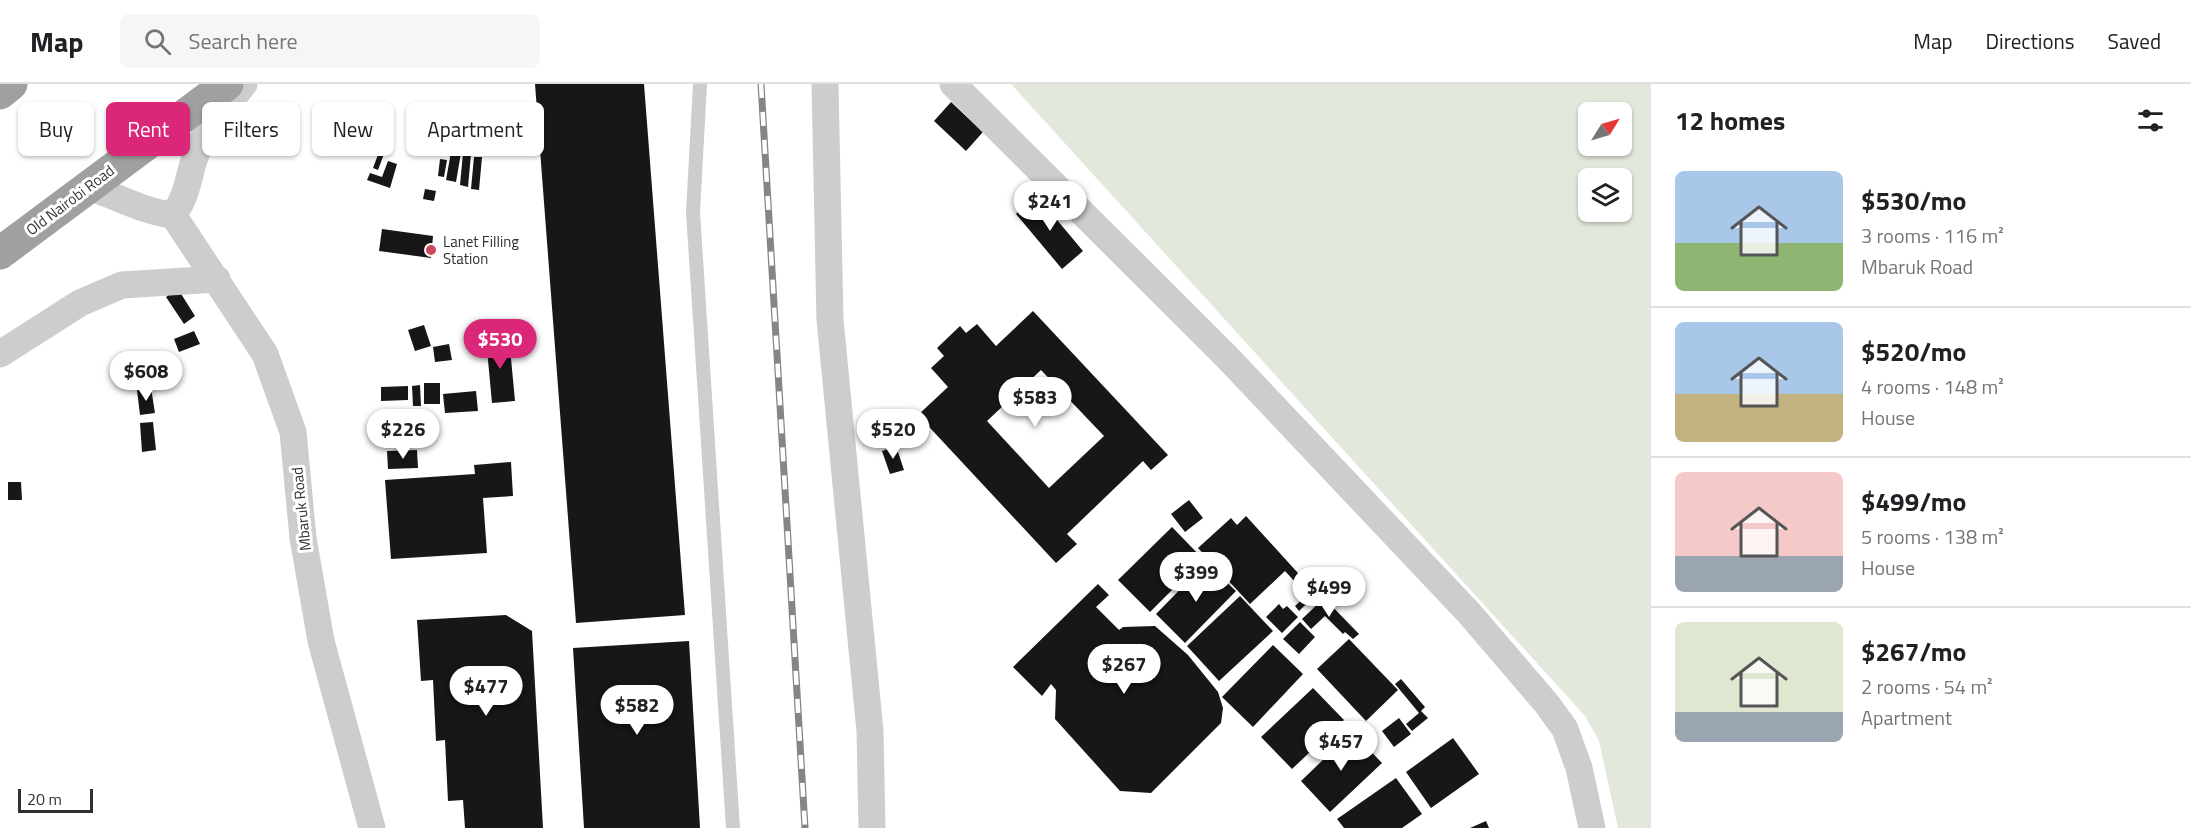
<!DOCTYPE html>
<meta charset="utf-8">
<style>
body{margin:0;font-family:"Titillium Web",sans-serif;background:#f6f6f6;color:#202124;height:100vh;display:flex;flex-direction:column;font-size:22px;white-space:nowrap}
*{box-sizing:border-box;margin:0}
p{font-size:20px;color:#757577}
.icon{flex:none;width:33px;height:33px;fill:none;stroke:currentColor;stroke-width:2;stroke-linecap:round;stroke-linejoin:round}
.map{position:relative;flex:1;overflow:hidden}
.sheet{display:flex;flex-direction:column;background:#fff;width:540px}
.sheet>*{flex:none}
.hud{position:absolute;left:18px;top:18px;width:570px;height:54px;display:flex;gap:12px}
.needle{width:39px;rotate:53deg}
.fabs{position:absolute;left:1578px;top:18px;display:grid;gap:12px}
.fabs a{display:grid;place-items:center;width:54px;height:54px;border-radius:9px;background:#fff;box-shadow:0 2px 4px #0004;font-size:30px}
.scale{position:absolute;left:18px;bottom:15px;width:75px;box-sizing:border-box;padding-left:6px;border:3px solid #303030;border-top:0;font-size:16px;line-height:21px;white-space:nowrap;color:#303030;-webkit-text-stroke:4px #fff;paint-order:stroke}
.price{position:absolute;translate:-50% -51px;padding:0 14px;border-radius:21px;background:#fff;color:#222;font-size:20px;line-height:39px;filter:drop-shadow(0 2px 3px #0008)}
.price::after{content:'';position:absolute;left:50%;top:36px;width:18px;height:14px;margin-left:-9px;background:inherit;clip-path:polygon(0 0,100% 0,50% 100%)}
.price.active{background:#db2777;color:#fff}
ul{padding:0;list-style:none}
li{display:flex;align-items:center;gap:18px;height:150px;padding:0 24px}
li+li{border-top:2px solid #e0e0e0}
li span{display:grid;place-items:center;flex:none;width:168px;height:120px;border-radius:9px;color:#555}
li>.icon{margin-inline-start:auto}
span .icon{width:72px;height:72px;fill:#fffc;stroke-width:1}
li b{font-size:26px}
h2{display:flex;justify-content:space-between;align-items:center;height:72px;padding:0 24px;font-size:26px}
.chip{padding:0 21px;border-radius:9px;background:#fff;box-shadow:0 2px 4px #0004;font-size:21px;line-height:54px}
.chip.active{background:#db2777;color:#fff}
header{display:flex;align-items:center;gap:36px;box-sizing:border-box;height:84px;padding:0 30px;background:#fff;border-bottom:2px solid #e0e0e0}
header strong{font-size:28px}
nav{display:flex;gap:33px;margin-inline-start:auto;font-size:21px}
.search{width:420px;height:54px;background:#f6f6f6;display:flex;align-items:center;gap:15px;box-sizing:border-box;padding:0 21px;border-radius:9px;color:#757577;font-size:22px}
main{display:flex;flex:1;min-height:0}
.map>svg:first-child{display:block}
.green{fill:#e3e8dc;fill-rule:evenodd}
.building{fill:#171717;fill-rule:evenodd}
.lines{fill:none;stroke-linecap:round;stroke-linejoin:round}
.service{stroke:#cdcdcd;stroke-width:14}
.minor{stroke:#cdcdcd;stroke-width:27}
.trunk{stroke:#a0a0a0;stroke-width:33}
.rail-casing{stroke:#858585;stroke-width:7}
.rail{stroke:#fff;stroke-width:4.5;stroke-dasharray:14;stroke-linecap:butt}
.poi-dot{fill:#cf495e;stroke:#fff;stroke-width:2}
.labels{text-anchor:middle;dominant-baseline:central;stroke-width:6;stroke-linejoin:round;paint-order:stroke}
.street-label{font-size:15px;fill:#303030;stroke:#fff}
.poi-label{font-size:15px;fill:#303030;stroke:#fff;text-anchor:start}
</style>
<header>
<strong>Map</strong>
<div class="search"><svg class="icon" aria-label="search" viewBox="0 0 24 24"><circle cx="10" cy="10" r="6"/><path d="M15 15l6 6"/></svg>Search here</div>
<nav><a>Map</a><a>Directions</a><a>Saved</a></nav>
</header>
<main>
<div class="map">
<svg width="1651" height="744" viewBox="0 0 1651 744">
<rect width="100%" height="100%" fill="#fff"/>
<!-- green -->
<path class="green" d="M1011,0H1651V744H1618L1599,657L1585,632ZM1588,28H1622V62H1588ZM1588,94H1622V128H1588Z"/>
<!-- building -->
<path class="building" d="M535,0H644L685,531L576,539Z
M951,18L983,48L966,67L934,37Z
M379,68L384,70L378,86L373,84Z
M451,68L461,69L456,98L446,96Z
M463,69L471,70L468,103L460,101Z
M474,73H482L479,106L471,105Z
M440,75L447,76L444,93L438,92Z
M388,77L397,80L390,104L367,96L370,89L382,93Z
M425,105L436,107L434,117L423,115Z
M1037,112L1083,167L1062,185L1016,130Z
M382,145L433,152L431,174L379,167Z
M178,205L195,232L184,240L166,213Z
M1033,227L1168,371L1151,386L1143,377L1067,450L1077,460L1056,479L918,331L948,303L931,284L944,272L937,264L960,242L966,249L977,240L996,262ZM1041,286L1104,352L1049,404L987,337Z
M424,241L431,262L415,267L408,246Z
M194,247L200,260L179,268L174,255Z
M509,253L515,317L492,319L486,255Z
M449,260L452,276L435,278L433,263Z
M424,299H440V320H424Z
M420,301L421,322H413L412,302Z
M408,302V316L381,317V303Z
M151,304L155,329L140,331L137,306Z
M476,307L478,327L445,329L443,310Z
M423,331V349H414L415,360L396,361L395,332Z
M153,338L156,366L142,368L140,339Z
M896,362L904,386L890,390L882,367Z
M417,366L418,384L388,385L387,367Z
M511,378L513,412L483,414L487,469L391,475L385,396L475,390L474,381Z
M8,398H21L22,416H8Z
M1189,416L1203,434L1185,448L1171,430Z
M1246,432L1317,510L1299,527L1295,522L1307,511L1285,487L1250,520L1198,464L1231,434L1237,441Z
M1172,443L1203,475L1150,528L1118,496Z
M1206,479L1236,507L1185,559L1156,530Z
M1098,500L1109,511L1096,523L1119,546L1123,543L1155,542L1188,571L1218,608L1223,624L1221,639L1151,709L1120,707L1055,635L1056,606L1051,600L1042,612L1013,583Z
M1240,512L1273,547L1219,597L1187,562Z
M1324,514L1359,550L1353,555L1345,548L1343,550L1325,532L1311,545L1302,535Z
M1279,520L1283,525L1287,522L1298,533L1282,549L1266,533Z
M506,531L532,547L543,744H465L463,716L448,717L445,656L436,657L433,596L421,597L417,536Z
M1300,538L1315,553L1299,570L1283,555Z
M1349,555L1398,606L1366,637L1317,585Z
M689,557L700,744H584L573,564Z
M1273,561L1303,590L1253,643L1222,613Z
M1401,595L1425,623L1421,627L1428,634L1412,647L1406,640L1419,629L1395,600Z
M1313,604L1344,636L1292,685L1261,653Z
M1399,634L1411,650L1394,663L1382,647Z
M1352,648L1382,679L1330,728L1301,697Z
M1453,654L1479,690L1431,724L1406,688Z
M1396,694L1422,730L1402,744H1344L1337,735Z
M1486,737L1489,744H1470Z"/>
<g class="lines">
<!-- service -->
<path class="service" d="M700,0L693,128L733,744"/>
<!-- minor -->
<path class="minor" d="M825,0L830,236L870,647L872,744
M953,0L1225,271L1469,529L1547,620L1565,645L1579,684L1592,744
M87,103C116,111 143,128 173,131
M173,131L265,270L293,348L303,454L321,557L372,744
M173,131C188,112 188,92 196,70C207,42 226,23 244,0
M0,270L80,219L122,201L217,195"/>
<!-- trunk -->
<path class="trunk" d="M0,9L11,0
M0,169L227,0"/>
<defs>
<path id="rail" d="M761,0L805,744"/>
</defs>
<!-- rail casing -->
<use href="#rail" class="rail-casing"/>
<!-- rail -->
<use href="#rail" class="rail"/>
</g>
<!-- markers -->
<circle class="poi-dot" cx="431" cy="166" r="6"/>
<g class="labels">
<!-- street labels -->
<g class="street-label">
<text transform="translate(70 116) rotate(-37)">Old Nairobi Road</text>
<text transform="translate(301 425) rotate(-96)">Mbaruk Road</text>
</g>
<!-- poi labels -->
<g class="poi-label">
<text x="443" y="157">Lanet Filling<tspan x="443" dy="17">Station</tspan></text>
</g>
</g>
</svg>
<div class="fabs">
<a><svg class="needle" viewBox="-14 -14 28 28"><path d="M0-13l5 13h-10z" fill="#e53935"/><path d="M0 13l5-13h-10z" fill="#757577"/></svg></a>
<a><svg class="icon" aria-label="layers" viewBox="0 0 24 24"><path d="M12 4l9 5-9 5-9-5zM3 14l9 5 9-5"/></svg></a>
</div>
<div class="scale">20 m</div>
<b class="price" style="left:1050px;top:148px">$241</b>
<b class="price active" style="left:500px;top:286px">$530</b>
<b class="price" style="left:146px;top:318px">$608</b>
<b class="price" style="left:1035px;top:344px">$583</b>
<b class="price" style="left:403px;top:376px">$226</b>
<b class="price" style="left:893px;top:376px">$520</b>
<b class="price" style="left:1196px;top:519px">$399</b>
<b class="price" style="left:1329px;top:534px">$499</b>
<b class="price" style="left:1124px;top:611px">$267</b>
<b class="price" style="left:486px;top:633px">$477</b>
<b class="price" style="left:637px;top:652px">$582</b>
<b class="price" style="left:1341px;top:688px">$457</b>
<div class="hud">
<a class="chip">Buy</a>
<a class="chip active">Rent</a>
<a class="chip">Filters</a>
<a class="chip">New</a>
<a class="chip">Apartment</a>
</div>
</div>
<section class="sheet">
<h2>12 homes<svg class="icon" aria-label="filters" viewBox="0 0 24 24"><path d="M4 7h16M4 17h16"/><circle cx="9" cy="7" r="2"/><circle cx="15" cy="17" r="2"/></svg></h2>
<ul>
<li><span style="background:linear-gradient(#a9c7e8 60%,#8fb573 0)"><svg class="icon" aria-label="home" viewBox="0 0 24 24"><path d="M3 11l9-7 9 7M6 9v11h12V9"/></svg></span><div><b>$530/mo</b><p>3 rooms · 116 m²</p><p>Mbaruk Road</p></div></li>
<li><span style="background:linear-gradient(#a9c7e8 60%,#c2b280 0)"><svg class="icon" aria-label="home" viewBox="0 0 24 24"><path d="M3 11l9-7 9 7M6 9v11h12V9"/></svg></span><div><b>$520/mo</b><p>4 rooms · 148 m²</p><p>House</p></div></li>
<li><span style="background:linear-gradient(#f6c9c9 70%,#9aa5b1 0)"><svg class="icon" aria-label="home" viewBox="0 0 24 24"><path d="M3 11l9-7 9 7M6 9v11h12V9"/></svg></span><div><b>$499/mo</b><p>5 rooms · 138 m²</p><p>House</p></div></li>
<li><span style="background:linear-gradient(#dfe7d0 75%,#9aa5b1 0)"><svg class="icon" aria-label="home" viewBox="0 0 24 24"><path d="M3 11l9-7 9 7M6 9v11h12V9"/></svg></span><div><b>$267/mo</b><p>2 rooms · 54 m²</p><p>Apartment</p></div></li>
</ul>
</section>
</main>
